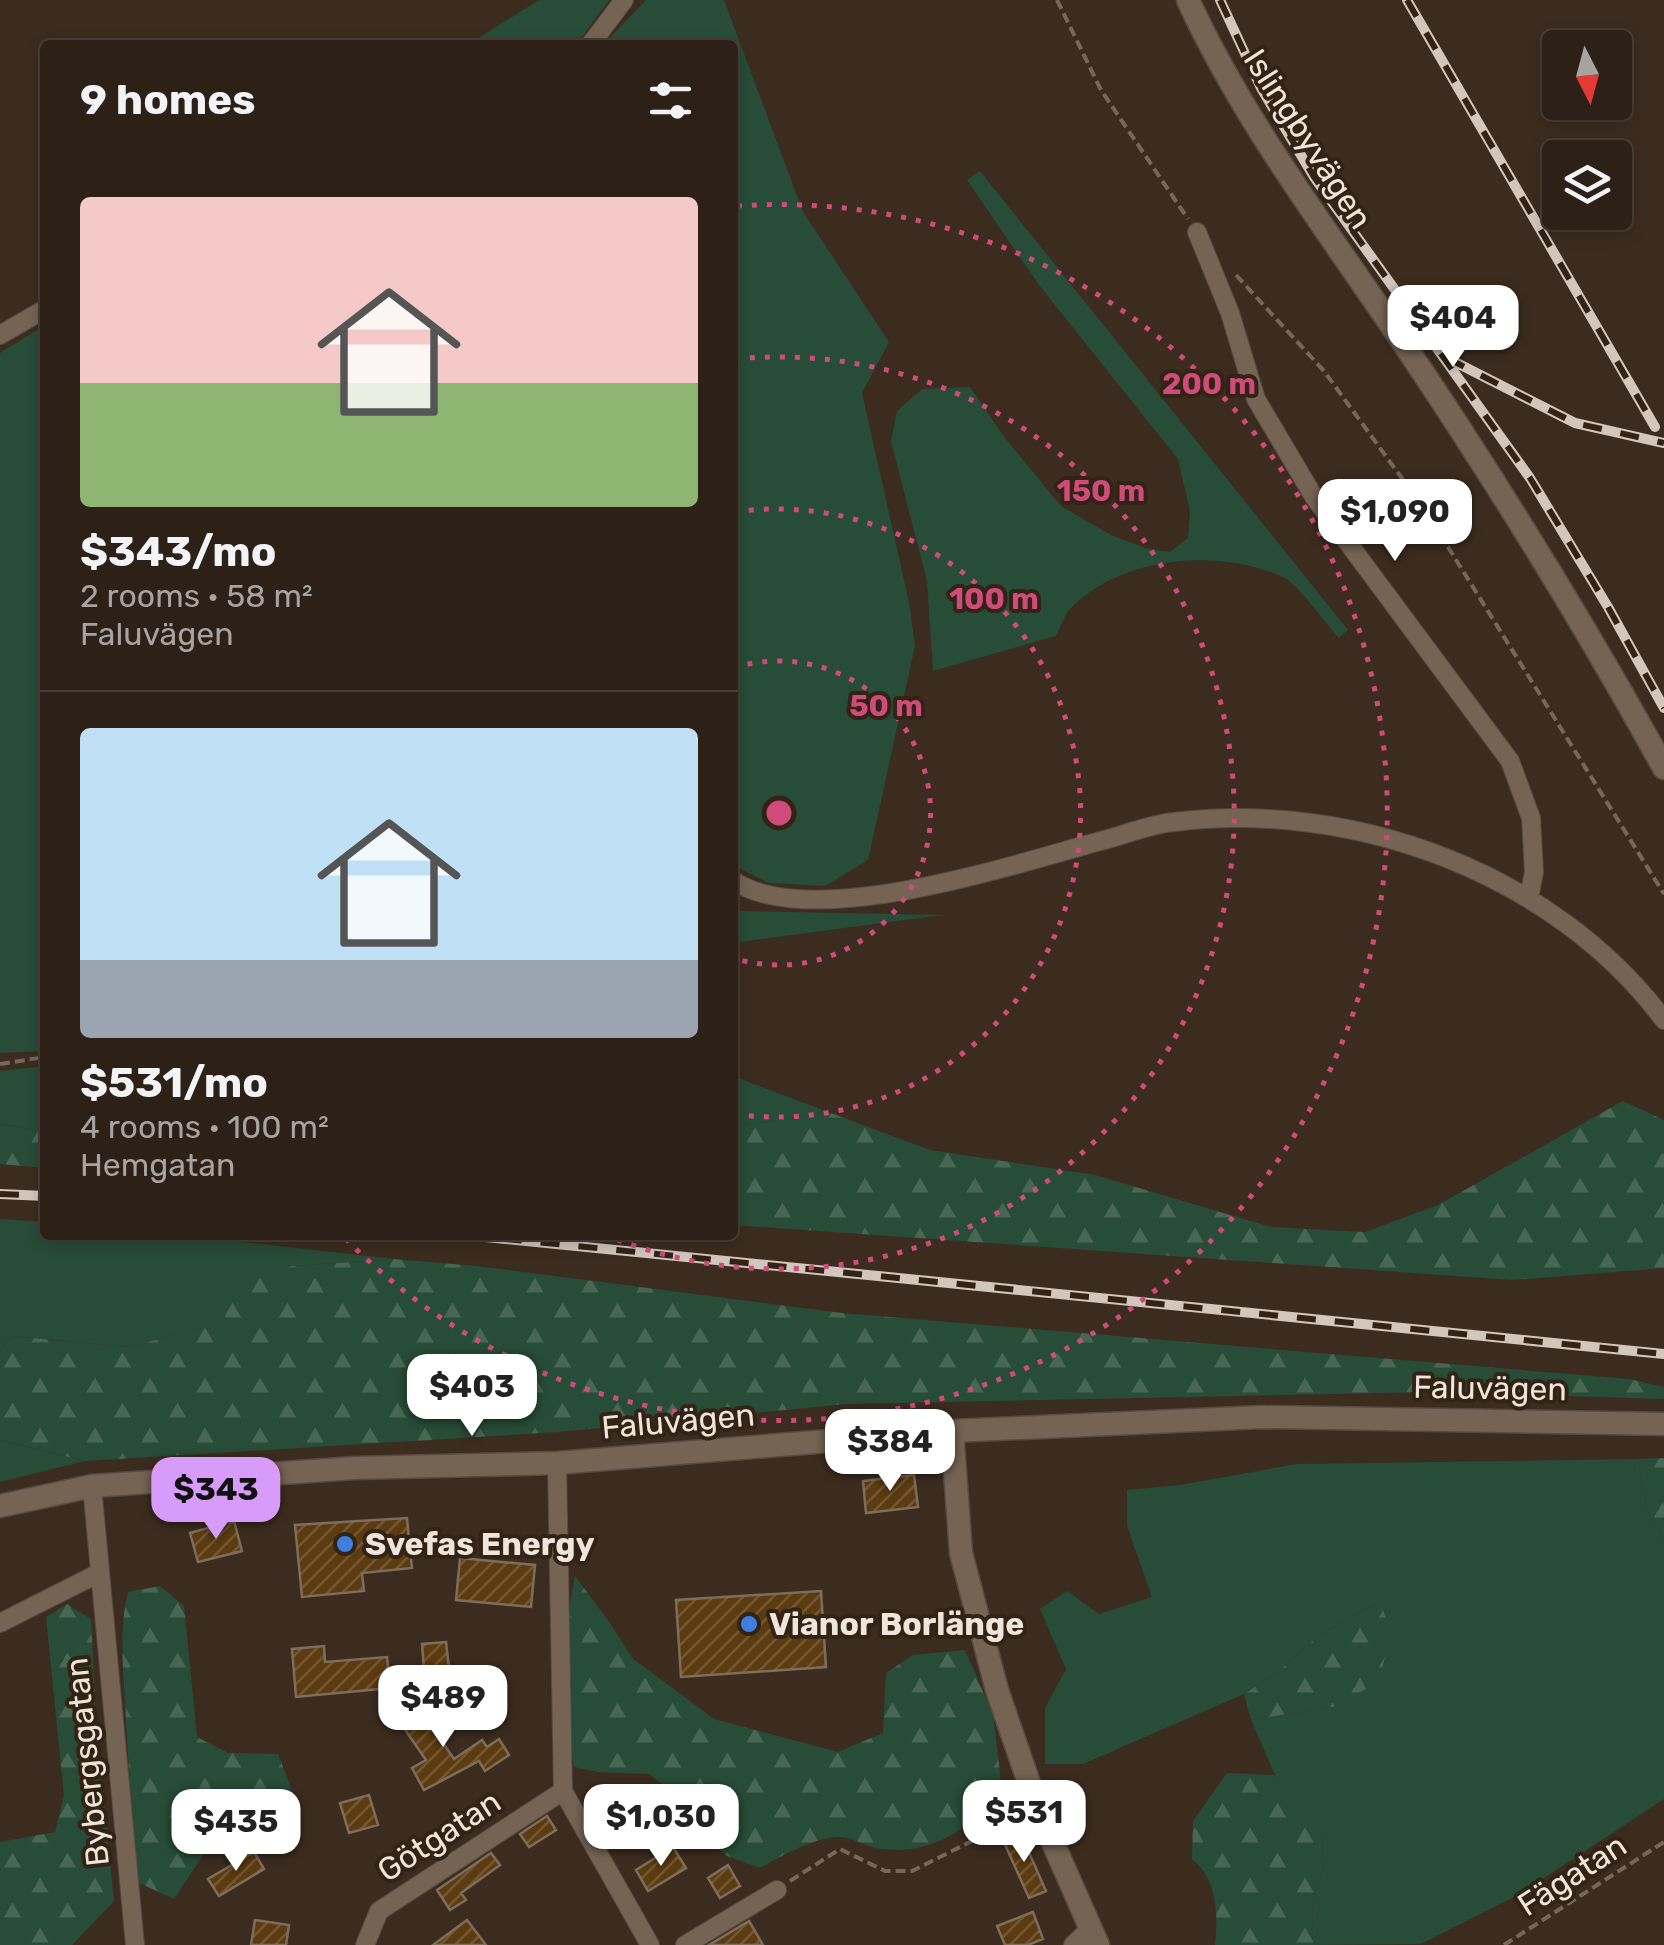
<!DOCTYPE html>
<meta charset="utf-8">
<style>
body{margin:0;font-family:Rubik,sans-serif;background:#352920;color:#f1f3f6;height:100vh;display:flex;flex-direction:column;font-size:38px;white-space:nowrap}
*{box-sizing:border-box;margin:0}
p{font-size:32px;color:#a7a3a1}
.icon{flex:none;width:55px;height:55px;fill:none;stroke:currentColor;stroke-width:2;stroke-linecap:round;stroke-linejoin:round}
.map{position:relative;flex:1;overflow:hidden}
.drawer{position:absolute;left:40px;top:40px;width:698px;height:1200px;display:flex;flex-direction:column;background:#2d2117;border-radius:10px;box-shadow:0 5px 15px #0003,0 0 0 2px #483e36}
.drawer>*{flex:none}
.needle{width:65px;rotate:174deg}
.tools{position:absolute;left:1542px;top:30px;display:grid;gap:20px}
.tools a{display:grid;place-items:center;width:90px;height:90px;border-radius:10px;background:#2d2117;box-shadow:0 5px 15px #0003,0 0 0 2px #483e36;font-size:50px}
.price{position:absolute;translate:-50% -85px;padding:0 22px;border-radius:20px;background:#fff;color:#222;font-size:32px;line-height:65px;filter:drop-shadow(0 2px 5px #0008)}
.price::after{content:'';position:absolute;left:50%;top:60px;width:30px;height:22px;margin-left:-15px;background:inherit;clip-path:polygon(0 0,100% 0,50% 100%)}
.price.active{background:#d79bf9;color:#111}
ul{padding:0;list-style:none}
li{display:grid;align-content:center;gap:20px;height:530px;padding:0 40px}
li+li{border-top:2px solid #483e36}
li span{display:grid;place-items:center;height:310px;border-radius:10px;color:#555}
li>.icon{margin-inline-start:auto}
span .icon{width:180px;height:180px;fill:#fffc;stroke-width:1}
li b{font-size:42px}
h2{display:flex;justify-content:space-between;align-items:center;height:120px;padding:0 40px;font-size:42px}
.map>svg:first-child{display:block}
.grass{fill:#274c37}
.forest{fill:url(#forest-firs)}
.building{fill:url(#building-hatch);stroke:#7d6d5c;stroke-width:2.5}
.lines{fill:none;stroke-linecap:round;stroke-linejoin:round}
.minor-casing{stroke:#584a3f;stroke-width:20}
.tertiary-casing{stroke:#584a3f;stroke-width:25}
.path{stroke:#76675c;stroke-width:4;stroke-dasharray:10 5;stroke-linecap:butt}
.minor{stroke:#756353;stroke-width:18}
.tertiary{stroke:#756353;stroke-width:22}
.rail-casing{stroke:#d2c6bd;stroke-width:10}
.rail{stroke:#322315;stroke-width:6;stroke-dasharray:19;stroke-linecap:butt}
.ring{fill:none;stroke:#ce4b7c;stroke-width:5;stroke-dasharray:5 10}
.shop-dot{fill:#3f7fe0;stroke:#322315;stroke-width:4}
.labels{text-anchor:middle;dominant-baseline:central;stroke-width:8;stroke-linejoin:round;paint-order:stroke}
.street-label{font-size:32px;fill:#f0e5dd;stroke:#322315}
.poi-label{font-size:32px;font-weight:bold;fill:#f0e5dd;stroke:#322315;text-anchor:start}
.centre{fill:#ce4b7c;stroke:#322315;stroke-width:5}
.ring-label{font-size:30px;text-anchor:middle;font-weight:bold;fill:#ce4b7c;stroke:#322315;stroke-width:8;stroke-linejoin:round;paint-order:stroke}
</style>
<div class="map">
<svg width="1664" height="1945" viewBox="0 0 1664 1945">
<defs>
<pattern id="forest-firs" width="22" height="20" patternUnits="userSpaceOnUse" patternTransform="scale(2.5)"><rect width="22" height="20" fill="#274c37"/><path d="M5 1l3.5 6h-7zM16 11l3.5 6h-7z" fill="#476654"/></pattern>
<pattern id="building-hatch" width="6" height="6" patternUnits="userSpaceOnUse" patternTransform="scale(2.5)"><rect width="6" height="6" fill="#5c3b10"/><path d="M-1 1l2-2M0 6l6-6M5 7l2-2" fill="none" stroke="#745732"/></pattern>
</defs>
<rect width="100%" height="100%" fill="#3c2c1f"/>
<!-- grass -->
<path class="grass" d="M539,0H609L576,45H467Z
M646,0H724L803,212L889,342L862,393L909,602L915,646L868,860L825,886L769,883L733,865L732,45H603Z
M980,171L1348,630L1339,638C1325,623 1298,583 1281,576C1217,548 1120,556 1070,609C1064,616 1060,628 1056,636L933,671L927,581L891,441L897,411L922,389L970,387L1005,438L1061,506L1111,535L1145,548L1170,552L1188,538L1190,511L1178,459L1039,285L967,180Z
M45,325V1051L0,1053V353Z
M737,911L942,915L733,943V912Z
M45,1066V1132L0,1124V1071Z
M733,1076L828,1112L733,1127Z
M0,1219L45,1222V1235H180L394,1259L293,1266L226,1321L129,1347L11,1336L0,1351Z
M0,1440L85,1461L0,1482Z
M1638,1459L1646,1508L1664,1540V1799L1520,1894L1421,1944L1313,1945L1312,1908L1324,1863L1323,1832L1275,1775L1251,1720L1337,1706L1380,1601L1319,1635L1275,1674L1244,1694L1083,1764H1045V1708L1066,1669L1040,1609L1067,1591L1099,1614L1152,1597L1127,1526V1490L1180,1485L1297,1464Z"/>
<!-- forest -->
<path class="forest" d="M1623,1101L1664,1120V1268L1513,1280L733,1225V1127L828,1112L930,1150L1095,1175L1271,1227L1365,1232L1438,1205Z
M0,1124L45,1132V1168L0,1164Z
M394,1259L476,1266L842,1313L1629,1379L1664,1387V1399L1432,1392L846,1404L558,1432L85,1461L0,1440V1351L11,1336L129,1347L225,1321L228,1285L293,1266Z
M1664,1458V1540L1646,1508L1638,1459Z
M575,1576L610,1623L632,1658L714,1719L838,1752L883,1733L886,1673L913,1655L965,1650L993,1714L1002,1790C972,1829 928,1858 876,1848C864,1845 851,1837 839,1837C812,1838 784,1855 760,1868L727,1856L705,1837L689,1805L649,1774L598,1772L574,1767C565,1706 562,1637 575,1576Z
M160,1586L184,1606L197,1737L228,1753L278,1754L292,1791L215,1837L174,1899L139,1883C132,1822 128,1762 125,1702C123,1665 119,1628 128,1592Z
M1380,1601L1391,1633L1379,1681L1338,1706L1251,1720L1244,1694L1275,1674L1319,1635Z
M67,1604L91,1619L96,1722L114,1901L72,1945H0V1842L55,1832L64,1796L46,1617Z
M1227,1773L1275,1775L1323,1831L1324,1863L1312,1908L1313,1945H1215C1218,1915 1218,1880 1192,1859L1193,1821Z"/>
<!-- building -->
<path class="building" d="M914,1475L918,1507L866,1513L863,1481Z
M407,1518L412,1568L362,1573L364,1591L302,1597L295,1525Z
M234,1521L242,1551L198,1562L190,1533Z
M460,1558L535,1565L531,1607L456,1600Z
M821,1591L826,1667L681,1677L676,1600Z
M446,1642L449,1668L424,1670L422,1644Z
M324,1646L325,1662L387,1657L390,1688L296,1697L292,1649Z
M410,1705H417L454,1759L482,1740L487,1747L499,1739L509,1755L485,1771L479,1761L424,1790L412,1768L426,1760L395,1715Z
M369,1795L378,1825L349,1833L340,1803Z
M547,1816L556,1830L529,1847L520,1834Z
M1020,1832L1046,1891L1029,1898L1003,1840Z
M673,1847L686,1868L648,1891L636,1870Z
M254,1852L264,1869L219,1896L208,1879Z
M491,1853L500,1865L461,1893L466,1900L450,1910L437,1890Z
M728,1865L740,1886L720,1898L708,1878Z
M1033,1912L1043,1939L1028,1945H1005L997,1926Z
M255,1920L289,1925L286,1945H251Z
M467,1920L486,1945H433Z
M749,1921L763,1945H709Z"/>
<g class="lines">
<defs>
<path id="minor" d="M590,45L624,0
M1197,232L1230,313L1256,399L1314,497L1510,761L1531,818L1534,872L1529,898
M0,335L45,309
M732,880C812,934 1019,862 1108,839C1129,833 1152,824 1174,822C1354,800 1554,873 1664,1020
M557,1463L563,1791L650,1945
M92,1486L135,1945
M0,1623L99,1573
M365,1945L379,1911L563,1791
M685,1945L777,1890
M1073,1945L1090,1929"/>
<path id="tertiary" d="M1188,0C1245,124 1330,234 1406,347C1498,484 1584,623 1664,768
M952,1431L961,1553L997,1690L1038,1809L1098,1945
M0,1506L92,1486L355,1468L557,1463L952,1431L1263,1417L1664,1424"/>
</defs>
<!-- minor casing -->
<use href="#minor" class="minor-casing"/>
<!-- tertiary casing -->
<use href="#tertiary" class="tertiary-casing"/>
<!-- path -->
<path class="path" d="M1057,0L1101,90L1188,219
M1236,275L1324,371L1425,510L1664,894
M0,1064L45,1057
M790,1881L840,1849L885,1871H912L1018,1818
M1504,1945L1664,1842"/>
<!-- minor -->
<use href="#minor" class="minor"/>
<!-- tertiary -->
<use href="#tertiary" class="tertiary"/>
<defs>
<path id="rail" d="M1220,0L1261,88L1314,177L1530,478L1608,607L1664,708
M1407,0L1655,427
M1447,358L1575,423L1664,443
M0,1194L45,1196
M465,1235L1664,1354"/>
</defs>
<!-- rail casing -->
<use href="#rail" class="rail-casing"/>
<!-- rail -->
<use href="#rail" class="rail"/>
</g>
<!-- distance rings -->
<g class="ring">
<path d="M733 668A152 152 0 1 1 733 958"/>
<path d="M734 512A304 304 0 1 1 734 1114"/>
<path d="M735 359A456 456 0 1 1 608 1236"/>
<path d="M737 206A608 608 0 1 1 342 1235"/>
</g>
<!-- markers -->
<g class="shop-dot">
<circle cx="345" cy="1544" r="10"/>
<circle cx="749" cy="1624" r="10"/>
</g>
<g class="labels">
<!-- street labels -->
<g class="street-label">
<text transform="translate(1308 139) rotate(57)">Islingbyvägen</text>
<text transform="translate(1490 1388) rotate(1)">Faluvägen</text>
<text transform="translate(678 1421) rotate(-5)">Faluvägen</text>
<text transform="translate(87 1762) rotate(-96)">Bybergsgatan</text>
<text transform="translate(439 1836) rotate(-33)">Götgatan</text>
<text transform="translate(1572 1875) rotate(-33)">Fägatan</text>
</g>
<!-- poi labels -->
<g class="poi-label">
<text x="365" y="1544">Svefas Energy</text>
<text x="769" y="1624">Vianor Borlänge</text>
</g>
</g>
<circle cx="779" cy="813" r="15" class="centre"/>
<g class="ring-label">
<text x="1209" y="394">200 m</text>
<text x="1101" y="501">150 m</text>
<text x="994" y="609">100 m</text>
<text x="886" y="716">50 m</text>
</g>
</svg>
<div class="tools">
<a><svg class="needle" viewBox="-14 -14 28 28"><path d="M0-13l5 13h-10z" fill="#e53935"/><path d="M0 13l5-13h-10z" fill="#a7a3a1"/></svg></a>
<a><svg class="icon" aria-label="layers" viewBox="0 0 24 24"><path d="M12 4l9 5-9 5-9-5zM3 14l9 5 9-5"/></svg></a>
</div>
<b class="price" style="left:1453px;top:370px">$404</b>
<b class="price" style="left:1395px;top:564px">$1,090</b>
<b class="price" style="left:472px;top:1439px">$403</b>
<b class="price" style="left:890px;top:1494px">$384</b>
<b class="price active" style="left:216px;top:1542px">$343</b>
<b class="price" style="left:443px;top:1750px">$489</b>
<b class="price" style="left:1024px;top:1865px">$531</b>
<b class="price" style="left:661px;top:1869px">$1,030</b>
<b class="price" style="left:236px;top:1874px">$435</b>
<section class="drawer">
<h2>9 homes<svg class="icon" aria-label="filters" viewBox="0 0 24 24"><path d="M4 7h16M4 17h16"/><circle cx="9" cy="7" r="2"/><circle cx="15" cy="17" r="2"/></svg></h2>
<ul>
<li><span style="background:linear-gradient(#f6c9c9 60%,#8fb573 0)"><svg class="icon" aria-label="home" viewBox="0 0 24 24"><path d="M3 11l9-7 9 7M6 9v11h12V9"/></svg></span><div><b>$343/mo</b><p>2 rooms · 58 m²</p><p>Faluvägen</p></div></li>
<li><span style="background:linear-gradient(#bfe0f5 75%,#9aa5b1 0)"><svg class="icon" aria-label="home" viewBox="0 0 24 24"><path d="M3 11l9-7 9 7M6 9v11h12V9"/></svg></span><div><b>$531/mo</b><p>4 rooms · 100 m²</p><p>Hemgatan</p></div></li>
</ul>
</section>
</div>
